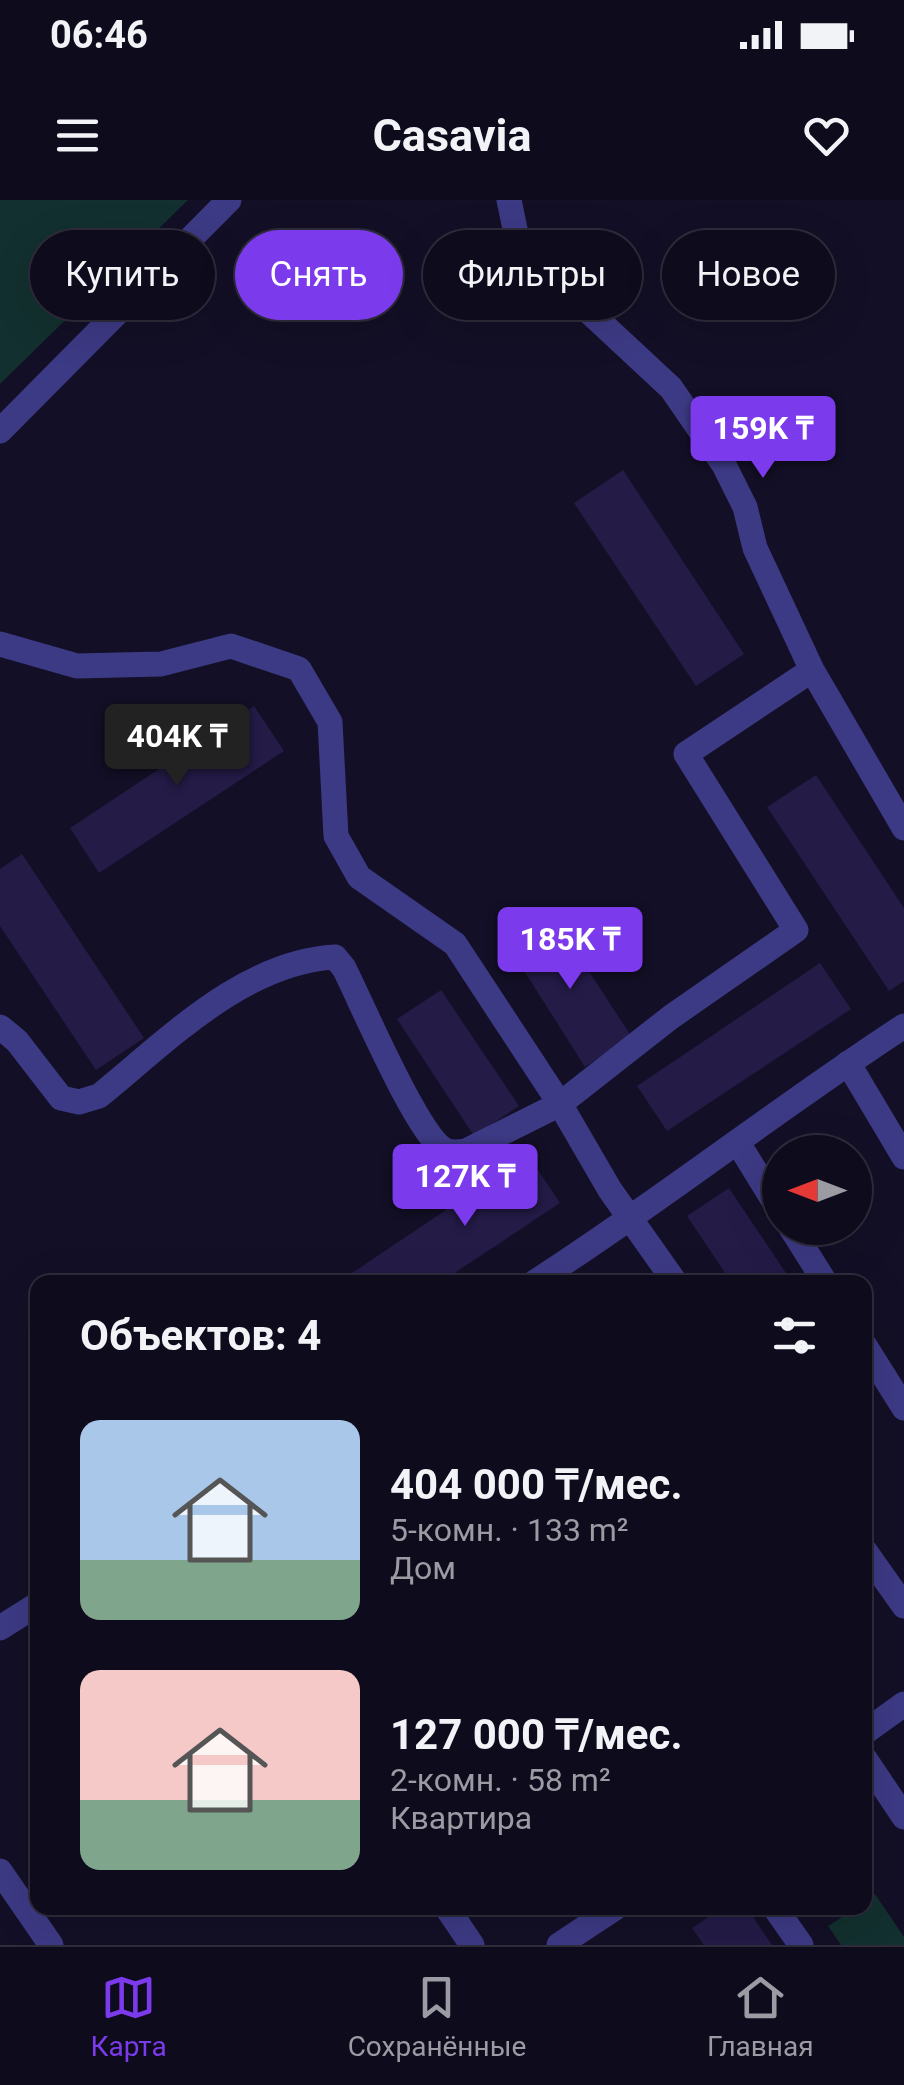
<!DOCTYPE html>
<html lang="ru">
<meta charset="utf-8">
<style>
body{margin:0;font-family:Roboto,sans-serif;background:#1c1929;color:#f1f3f6;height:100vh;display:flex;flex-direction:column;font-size:38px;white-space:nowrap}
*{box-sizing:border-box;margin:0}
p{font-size:32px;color:#9b9ba3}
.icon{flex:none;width:55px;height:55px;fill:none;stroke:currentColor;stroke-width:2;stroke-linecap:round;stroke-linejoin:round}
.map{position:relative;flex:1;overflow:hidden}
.details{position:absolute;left:30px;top:1075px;width:842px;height:640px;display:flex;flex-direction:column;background:#0e0b1c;border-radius:20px;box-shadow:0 10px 40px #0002,0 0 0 2px #2e2b3b}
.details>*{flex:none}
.banner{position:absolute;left:30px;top:30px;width:845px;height:90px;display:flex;gap:20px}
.needle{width:65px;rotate:270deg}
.controls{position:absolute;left:762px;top:935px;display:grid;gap:20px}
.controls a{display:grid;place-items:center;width:110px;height:110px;border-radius:50%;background:#0e0b1c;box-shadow:0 10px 40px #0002,0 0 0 2px #2e2b3b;font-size:50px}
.price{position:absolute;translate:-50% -85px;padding:0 22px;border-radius:10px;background:#7c3aed;color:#fff;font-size:32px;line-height:65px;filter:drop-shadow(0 2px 5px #0008)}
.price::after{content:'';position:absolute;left:50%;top:60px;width:30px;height:22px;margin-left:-15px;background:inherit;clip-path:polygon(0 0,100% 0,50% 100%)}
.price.selected{background:#222;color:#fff}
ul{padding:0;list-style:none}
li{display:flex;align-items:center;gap:30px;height:250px;padding:0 50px}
li span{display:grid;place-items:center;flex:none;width:280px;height:200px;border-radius:20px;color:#555}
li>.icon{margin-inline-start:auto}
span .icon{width:120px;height:120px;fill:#fffc;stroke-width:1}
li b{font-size:42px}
h2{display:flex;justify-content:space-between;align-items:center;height:120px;padding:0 50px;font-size:42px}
.chip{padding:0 35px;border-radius:45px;background:#0e0b1c;box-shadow:0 10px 40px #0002,0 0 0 2px #2e2b3b;font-size:35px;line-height:90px}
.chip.selected{background:#7c3aed;color:#fff}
.status{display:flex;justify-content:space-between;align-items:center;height:70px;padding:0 50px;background:#0e0b1c;direction:ltr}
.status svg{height:28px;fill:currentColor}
header{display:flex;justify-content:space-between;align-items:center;height:130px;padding:0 50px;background:#0e0b1c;font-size:45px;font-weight:700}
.dock{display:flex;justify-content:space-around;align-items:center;height:140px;border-top:2px solid #2e2b3b;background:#0e0b1c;font-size:28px;color:#9b9ba3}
.dock a{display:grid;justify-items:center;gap:5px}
.dock .selected{color:#7c3aed}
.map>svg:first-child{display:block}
.green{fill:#12302f}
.building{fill:#241b47}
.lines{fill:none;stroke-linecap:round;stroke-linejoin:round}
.minor{stroke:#3d3a85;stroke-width:25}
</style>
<div class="status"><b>06:46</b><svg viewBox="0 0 49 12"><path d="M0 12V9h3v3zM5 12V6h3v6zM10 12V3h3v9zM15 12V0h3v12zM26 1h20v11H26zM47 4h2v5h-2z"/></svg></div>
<header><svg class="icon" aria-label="menu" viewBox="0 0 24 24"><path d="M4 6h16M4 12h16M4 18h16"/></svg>Casavia<svg class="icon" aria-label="heart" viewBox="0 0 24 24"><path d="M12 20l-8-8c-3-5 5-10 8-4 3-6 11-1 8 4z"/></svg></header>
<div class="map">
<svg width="904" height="1745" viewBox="0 0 904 1745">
<rect width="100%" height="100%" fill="#130f26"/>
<!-- green -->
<path class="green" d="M0,0H188L0,184Z
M875,1694L904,1737V1745H841L828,1726L856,1708H865V1701Z"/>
<!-- building -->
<path class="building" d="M623,270L744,454L696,486L574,303Z
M254,506L284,551L99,673L70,628Z
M816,575L904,708V781L889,791L767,607Z
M22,654L144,838L96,870L0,726V669Z
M554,717L631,836L585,867L509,747Z
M820,763L851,809L667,931L637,886Z
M441,790L519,906L474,936L397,819Z
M528,955L560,1003L441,1082H349L346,1077Z
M729,988L792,1082H731L687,1016Z
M722,1708H747L772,1745H704L692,1728Z"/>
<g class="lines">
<!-- minor -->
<path class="minor" d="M509,0L520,53L570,94L671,188L724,265L745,307L755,348L812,470L904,628
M0,231L229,0
M0,444L77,466L161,464L231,446L299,469L330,522L336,636L359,677L455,744L560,904L610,990L675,1082
M0,827L17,841L61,898L79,902L99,896C167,841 243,762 335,757L344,768C362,804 416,931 443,949C451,954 458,952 466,951L560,904L671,817L796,730L686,554L812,470
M848,863L904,957
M738,943L780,1011
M791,1028L825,1082
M535,1082C661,1001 778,908 904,826
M865,1146L904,1208
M865,1351L904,1406
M0,1428L38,1404
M865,1532L904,1504
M865,1559L904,1617
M0,1671L51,1745
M447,1708L472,1745
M775,1708L801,1745
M559,1745L615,1708"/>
</g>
</svg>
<div class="controls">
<a><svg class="needle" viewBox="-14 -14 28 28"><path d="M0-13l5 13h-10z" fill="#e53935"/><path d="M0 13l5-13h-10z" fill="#9b9ba3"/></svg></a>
</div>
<b class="price" style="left:763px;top:281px">159K ₸</b>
<b class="price selected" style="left:177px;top:589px">404K ₸</b>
<b class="price" style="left:570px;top:792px">185K ₸</b>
<b class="price" style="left:465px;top:1029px">127K ₸</b>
<div class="banner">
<a class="chip">Купить</a>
<a class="chip selected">Снять</a>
<a class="chip">Фильтры</a>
<a class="chip">Новое</a>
</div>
<section class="details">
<h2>Объектов: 4<svg class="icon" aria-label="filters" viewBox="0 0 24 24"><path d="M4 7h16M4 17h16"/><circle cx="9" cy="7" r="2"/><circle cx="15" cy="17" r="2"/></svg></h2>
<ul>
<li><span style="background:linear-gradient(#a9c7e8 70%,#7fa58c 0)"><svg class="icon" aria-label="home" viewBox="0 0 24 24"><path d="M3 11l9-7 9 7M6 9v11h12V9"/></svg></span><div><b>404 000 ₸/мес.</b><p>5-комн. · 133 m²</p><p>Дом</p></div></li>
<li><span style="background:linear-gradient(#f6c9c9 65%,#7fa58c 0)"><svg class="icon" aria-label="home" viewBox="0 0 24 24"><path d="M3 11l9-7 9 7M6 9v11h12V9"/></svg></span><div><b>127 000 ₸/мес.</b><p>2-комн. · 58 m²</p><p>Квартира</p></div></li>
</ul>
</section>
</div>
<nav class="dock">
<a class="selected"><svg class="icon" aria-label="map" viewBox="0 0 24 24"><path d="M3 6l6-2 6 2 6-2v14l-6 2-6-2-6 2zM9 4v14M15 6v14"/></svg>Карта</a>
<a><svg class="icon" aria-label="saved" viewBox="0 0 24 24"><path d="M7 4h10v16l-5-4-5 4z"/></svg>Сохранённые</a>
<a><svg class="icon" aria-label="home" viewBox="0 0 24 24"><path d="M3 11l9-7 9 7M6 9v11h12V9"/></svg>Главная</a>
</nav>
